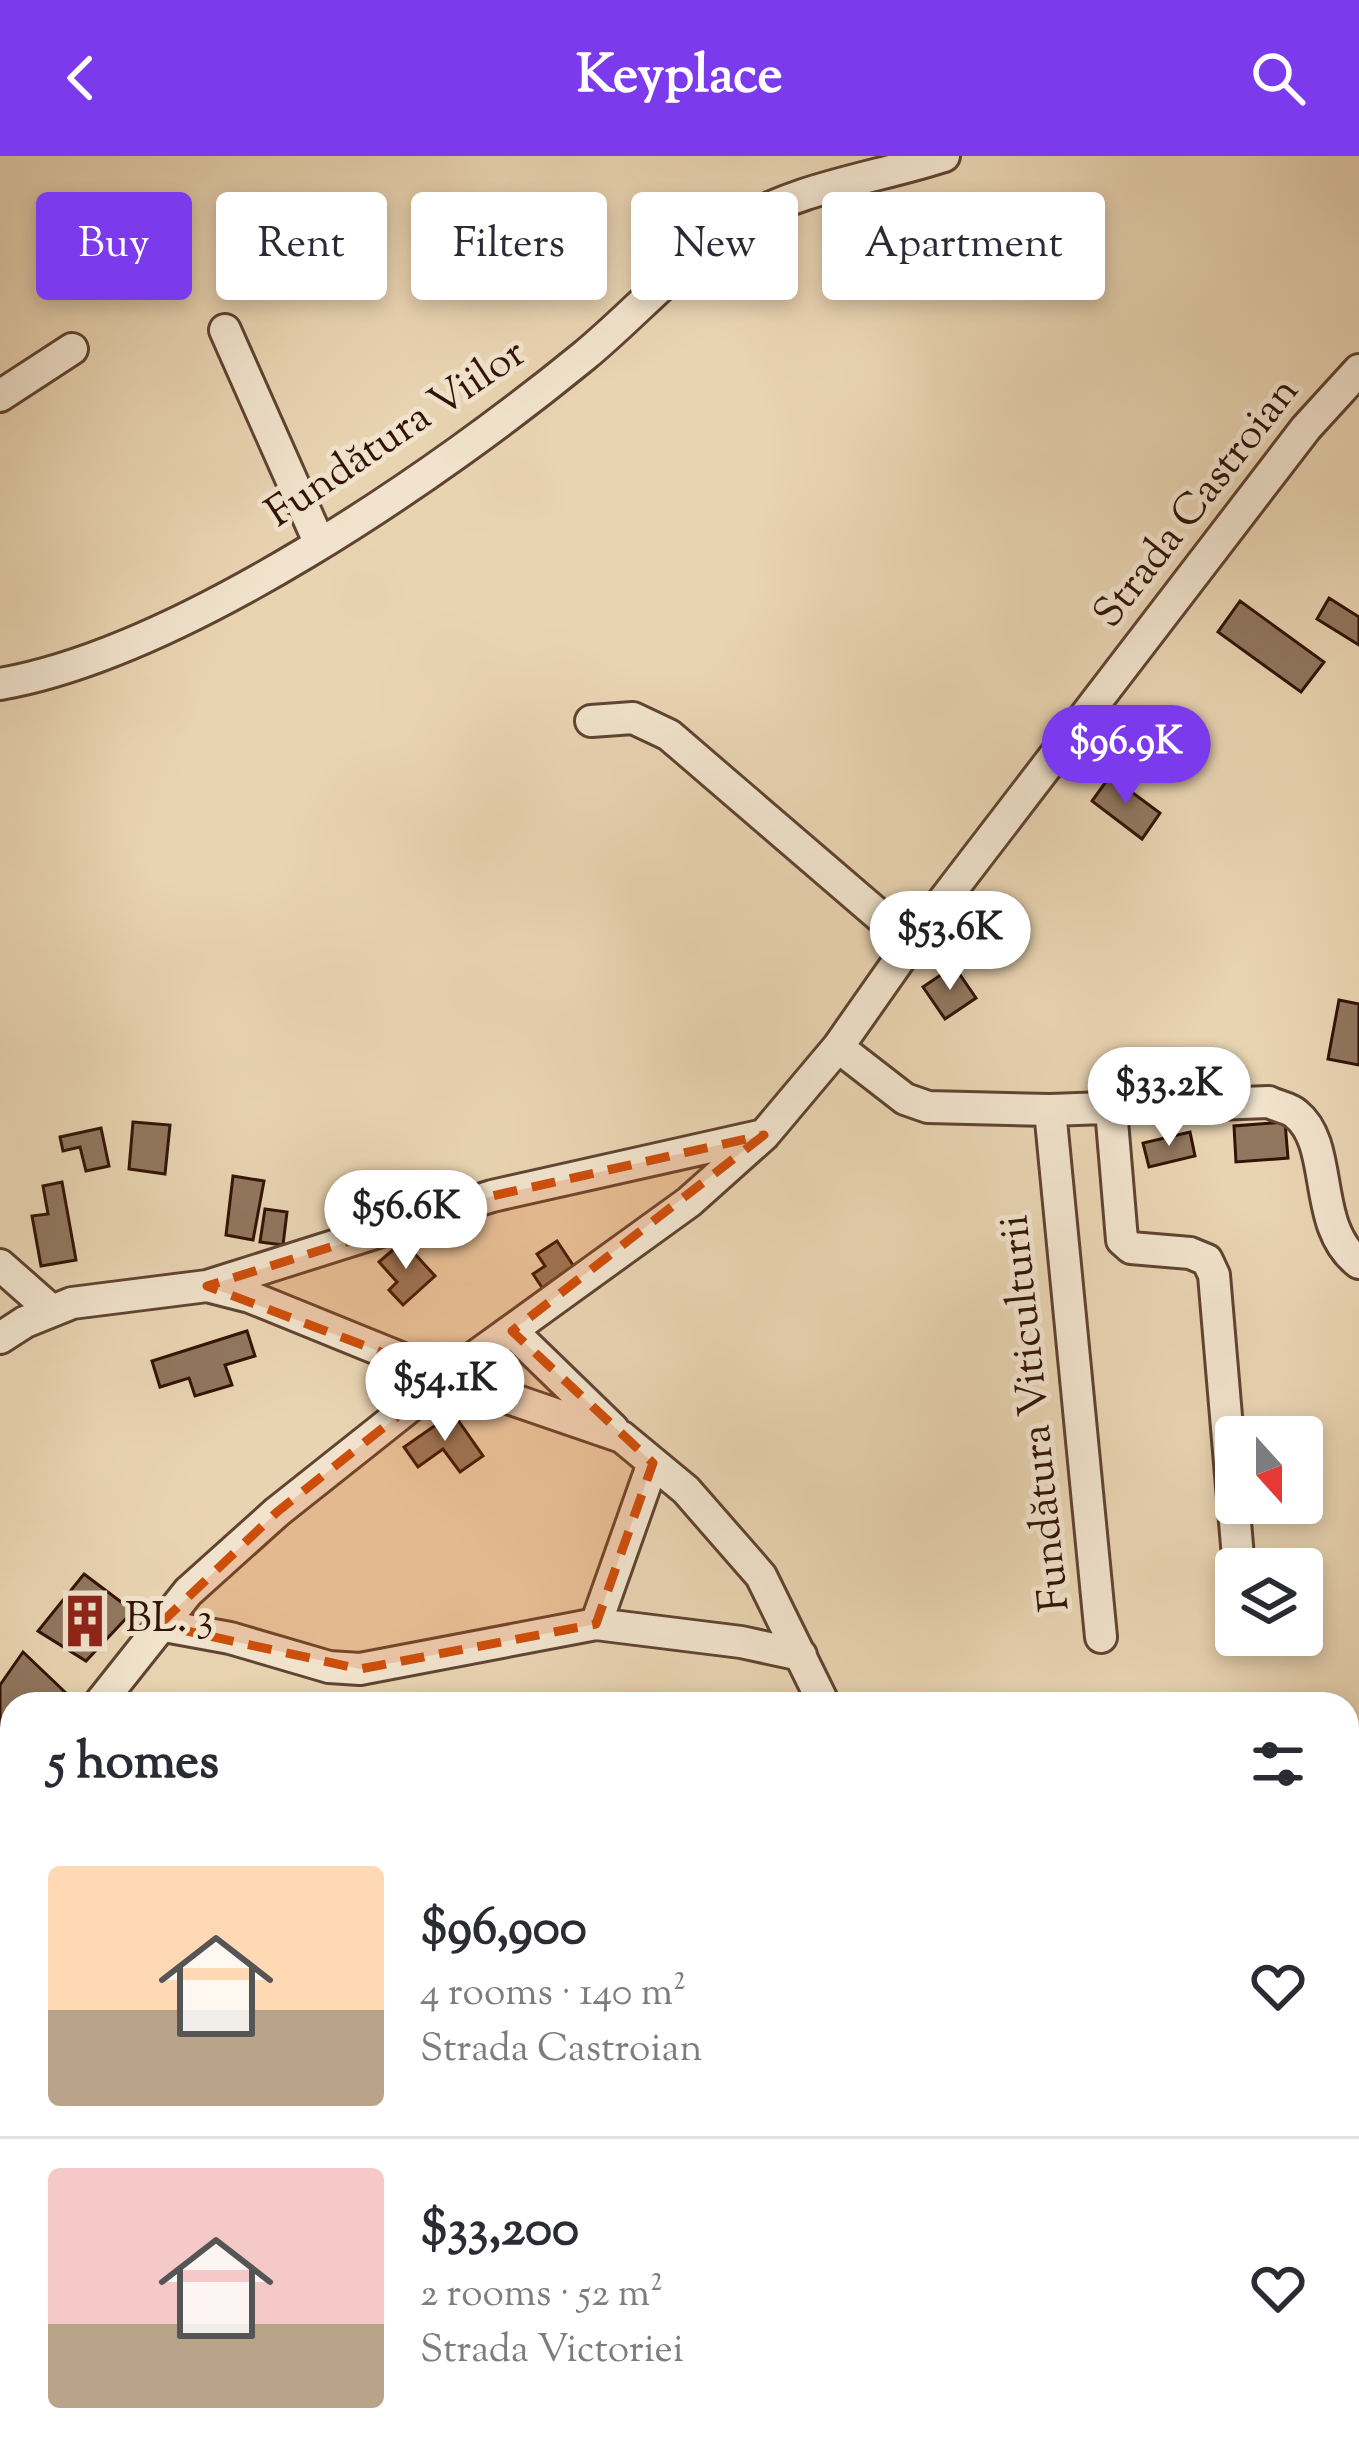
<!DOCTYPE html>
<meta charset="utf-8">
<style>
body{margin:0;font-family:"Sorts Mill Goudy",serif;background:#f7f7f7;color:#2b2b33;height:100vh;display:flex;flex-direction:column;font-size:45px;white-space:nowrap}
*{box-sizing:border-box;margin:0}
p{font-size:39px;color:#7c7c81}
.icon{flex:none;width:66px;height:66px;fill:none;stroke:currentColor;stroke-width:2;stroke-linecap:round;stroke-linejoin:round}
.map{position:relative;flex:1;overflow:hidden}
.details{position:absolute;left:0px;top:1536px;width:1359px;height:771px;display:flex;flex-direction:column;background:#fff;border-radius:36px 36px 0 0;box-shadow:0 6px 18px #0003}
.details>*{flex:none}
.guide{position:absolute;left:36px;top:36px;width:1287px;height:108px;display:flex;gap:24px}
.needle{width:78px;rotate:159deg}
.tools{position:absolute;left:1215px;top:1260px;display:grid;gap:24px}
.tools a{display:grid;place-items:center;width:108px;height:108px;border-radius:12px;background:#fff;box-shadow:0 6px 18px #0003;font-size:60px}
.price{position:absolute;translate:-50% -102px;padding:0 27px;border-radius:42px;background:#fff;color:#222;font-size:39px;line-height:78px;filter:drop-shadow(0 3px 6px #0008)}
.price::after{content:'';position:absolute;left:50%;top:72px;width:36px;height:27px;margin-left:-18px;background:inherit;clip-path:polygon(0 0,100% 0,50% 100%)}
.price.active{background:#7c3aed;color:#fff}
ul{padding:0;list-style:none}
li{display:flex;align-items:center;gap:36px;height:300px;padding:0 48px}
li+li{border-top:3px solid #e1e1e2}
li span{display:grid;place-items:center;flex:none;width:336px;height:240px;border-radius:12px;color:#555}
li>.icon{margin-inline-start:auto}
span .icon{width:144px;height:144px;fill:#fffc;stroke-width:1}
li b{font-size:51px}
h2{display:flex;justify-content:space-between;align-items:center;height:144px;padding:0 48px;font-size:51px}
.chip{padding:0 42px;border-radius:12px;background:#fff;box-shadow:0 6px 18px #0003;font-size:42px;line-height:108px}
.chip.active{background:#7c3aed;color:#fff}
header{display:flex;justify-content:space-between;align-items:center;height:156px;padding:0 48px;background:#7c3aed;color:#fff;font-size:54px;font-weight:700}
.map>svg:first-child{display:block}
.garden{fill:#cab395;stroke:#7e634e;stroke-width:3}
.building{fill:#91775f;stroke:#321306;stroke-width:3}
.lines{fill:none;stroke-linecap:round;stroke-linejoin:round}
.minor-casing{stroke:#604331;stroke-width:36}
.highway-casing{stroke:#321306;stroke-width:51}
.path{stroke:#321306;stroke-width:3;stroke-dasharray:9 6;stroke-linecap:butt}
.minor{stroke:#f1e3cd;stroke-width:30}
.highway{stroke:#e9d4b2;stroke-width:45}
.marked{fill:#cd4e0b;fill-opacity:0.2;stroke:#cd4e0b;stroke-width:9;stroke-dasharray:24 15;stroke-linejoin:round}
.labels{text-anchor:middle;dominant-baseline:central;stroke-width:10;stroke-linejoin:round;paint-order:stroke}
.street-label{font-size:42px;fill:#321306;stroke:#f1e3cd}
.poi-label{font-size:42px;fill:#321306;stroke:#f1e3cd;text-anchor:start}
</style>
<header><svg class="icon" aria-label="back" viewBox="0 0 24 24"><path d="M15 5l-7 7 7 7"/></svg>Keyplace<svg class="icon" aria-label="search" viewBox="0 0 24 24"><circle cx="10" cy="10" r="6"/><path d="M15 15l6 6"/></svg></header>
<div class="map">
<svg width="1359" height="2306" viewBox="0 0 1359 2306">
<rect width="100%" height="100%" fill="#e9d4b2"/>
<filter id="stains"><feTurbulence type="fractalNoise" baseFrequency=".00167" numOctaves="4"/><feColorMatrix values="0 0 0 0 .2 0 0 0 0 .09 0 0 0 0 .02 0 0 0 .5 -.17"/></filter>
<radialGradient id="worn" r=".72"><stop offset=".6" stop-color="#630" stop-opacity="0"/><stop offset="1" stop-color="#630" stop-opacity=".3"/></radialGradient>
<!-- garden -->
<path class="garden" d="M582,2295H929L927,2306H581Z"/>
<!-- building -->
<path class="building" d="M1329,442L1359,461V489L1317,463Z
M1240,445L1324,506L1301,536L1218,476Z
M1110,620L1160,657L1142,683L1092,645Z
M954,810L976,842L945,863L923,831Z
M1339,844L1359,848V909L1328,903Z
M133,966L170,969L165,1018L129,1013Z
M1285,966L1288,1002L1236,1006L1234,970Z
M101,972L109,1010L86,1015L80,991L63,995L60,981Z
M1190,976L1195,1000L1149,1011L1143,987Z
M233,1020L264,1025L253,1084L226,1079Z
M62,1026L76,1104L41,1110L32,1060L48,1058L43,1030Z
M265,1053L287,1056L283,1089L260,1086Z
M403,1085L435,1120L403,1149L389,1134L397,1126L379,1106Z
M557,1085L577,1115L545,1136L533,1118L545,1110L537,1098Z
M247,1175L255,1200L225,1209L232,1229L195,1240L189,1222L160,1231L152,1205Z
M453,1257L483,1300L460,1316L443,1293L418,1311L404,1291Z
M84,1418L133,1455L86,1505L38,1475Z
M23,1496L67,1538L58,1548H12V1581L0,1576V1529Z
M0,1598L12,1603L0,1650Z
M0,1862L12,1865V1938L0,1936Z
M514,2295H567L565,2306H513Z
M1007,2295H1100L1096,2306H1006Z"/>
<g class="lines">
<defs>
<path id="minor" d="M225,174L319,386
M0,240L72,193
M0,528C183,496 440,318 584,200C635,158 681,104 737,69C798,31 876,22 944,0
M591,565L633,562L669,579L911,787
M838,891L905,943L928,951L1050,954L1269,946C1276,950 1290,952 1296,958C1335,989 1311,1071 1359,1107
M1111,953L1122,1084L1131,1092L1190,1097L1207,1104L1214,1119L1239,1413
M1050,954L1101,1481
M0,1109L51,1154
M207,1130L250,1141L447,1221L622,1281L686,1334L761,1420L824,1548
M512,1175L613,1273
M0,1182L25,1166L72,1147L207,1130L492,1040L764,979
M596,1468L653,1307
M159,1469L230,1482L329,1511L360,1513L596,1468L741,1486L801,1499
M99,1548L188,1436L277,1356L447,1221L689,1046L764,979L838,891L911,787L1306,272L1359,214
M0,1716L12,1692
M1347,2065L1359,2010
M0,2182L12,2184
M1347,2206L1359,2208
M503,2306L504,2295
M957,2306L958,2295
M992,2306L994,2295"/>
<path id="highway" d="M0,1828L12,1826
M1347,1977L1359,1979"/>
</defs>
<!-- minor casing -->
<use href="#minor" class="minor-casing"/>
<!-- highway casing -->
<use href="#highway" class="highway-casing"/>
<!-- path -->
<path class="path" d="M1323,2295L1347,2306"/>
<!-- minor -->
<use href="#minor" class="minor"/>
<!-- highway -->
<use href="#highway" class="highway"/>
</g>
<!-- marked area -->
<path class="marked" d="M764,979L512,1175L653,1307L596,1468L360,1513L159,1469L277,1356L447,1221L207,1130L492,1040Z"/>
<!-- icons -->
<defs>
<symbol id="building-bare" viewBox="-9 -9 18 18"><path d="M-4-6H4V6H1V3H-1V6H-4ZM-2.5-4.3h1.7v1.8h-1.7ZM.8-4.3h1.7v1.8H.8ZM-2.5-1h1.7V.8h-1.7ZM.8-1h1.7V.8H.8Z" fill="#8f2418" stroke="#f1e3cd" stroke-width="2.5" paint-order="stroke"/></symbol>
</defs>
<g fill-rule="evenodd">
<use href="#building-bare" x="47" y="1427" width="76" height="76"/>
</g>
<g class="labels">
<!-- street labels -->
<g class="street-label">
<text transform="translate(397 279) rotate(-34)">Fundătura Viilor</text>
<text transform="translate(1198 348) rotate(-52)">Strada Castroian</text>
<text transform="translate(1037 1257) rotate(-96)">Fundătura Viticulturii</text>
</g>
<!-- poi labels -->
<g class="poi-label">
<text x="125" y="1465">BL. 3</text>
</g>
</g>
<rect width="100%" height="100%" filter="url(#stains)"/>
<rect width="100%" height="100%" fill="url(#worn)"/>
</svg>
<div class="tools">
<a><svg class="needle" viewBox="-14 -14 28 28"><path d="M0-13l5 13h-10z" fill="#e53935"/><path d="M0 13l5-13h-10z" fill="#7c7c81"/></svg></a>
<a><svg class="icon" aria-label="layers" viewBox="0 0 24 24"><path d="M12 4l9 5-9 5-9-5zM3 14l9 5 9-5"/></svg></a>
</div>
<b class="price active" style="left:1126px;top:651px">$96.9K</b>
<b class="price" style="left:950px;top:837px">$53.6K</b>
<b class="price" style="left:1169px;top:993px">$33.2K</b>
<b class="price" style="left:406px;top:1116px">$56.6K</b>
<b class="price" style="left:445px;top:1288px">$54.1K</b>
<div class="guide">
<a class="chip active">Buy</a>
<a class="chip">Rent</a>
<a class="chip">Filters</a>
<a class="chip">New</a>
<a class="chip">Apartment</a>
</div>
<section class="details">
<h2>5 homes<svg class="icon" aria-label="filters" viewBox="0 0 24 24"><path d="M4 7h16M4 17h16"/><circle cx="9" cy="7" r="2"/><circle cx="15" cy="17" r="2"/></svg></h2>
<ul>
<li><span style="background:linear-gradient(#ffd9b3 60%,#b9a48a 0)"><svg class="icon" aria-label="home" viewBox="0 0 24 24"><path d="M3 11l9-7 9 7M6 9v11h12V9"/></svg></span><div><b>$96,900</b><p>4 rooms · 140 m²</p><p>Strada Castroian</p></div><svg class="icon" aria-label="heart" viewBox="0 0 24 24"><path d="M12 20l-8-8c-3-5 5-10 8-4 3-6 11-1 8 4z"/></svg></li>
<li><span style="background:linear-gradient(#f6c9c9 65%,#b9a48a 0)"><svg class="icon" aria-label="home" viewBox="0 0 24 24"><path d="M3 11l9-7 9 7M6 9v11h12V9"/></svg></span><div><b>$33,200</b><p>2 rooms · 52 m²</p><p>Strada Victoriei</p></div><svg class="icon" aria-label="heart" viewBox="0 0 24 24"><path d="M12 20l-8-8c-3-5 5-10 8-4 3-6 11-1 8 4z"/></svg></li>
</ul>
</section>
</div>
